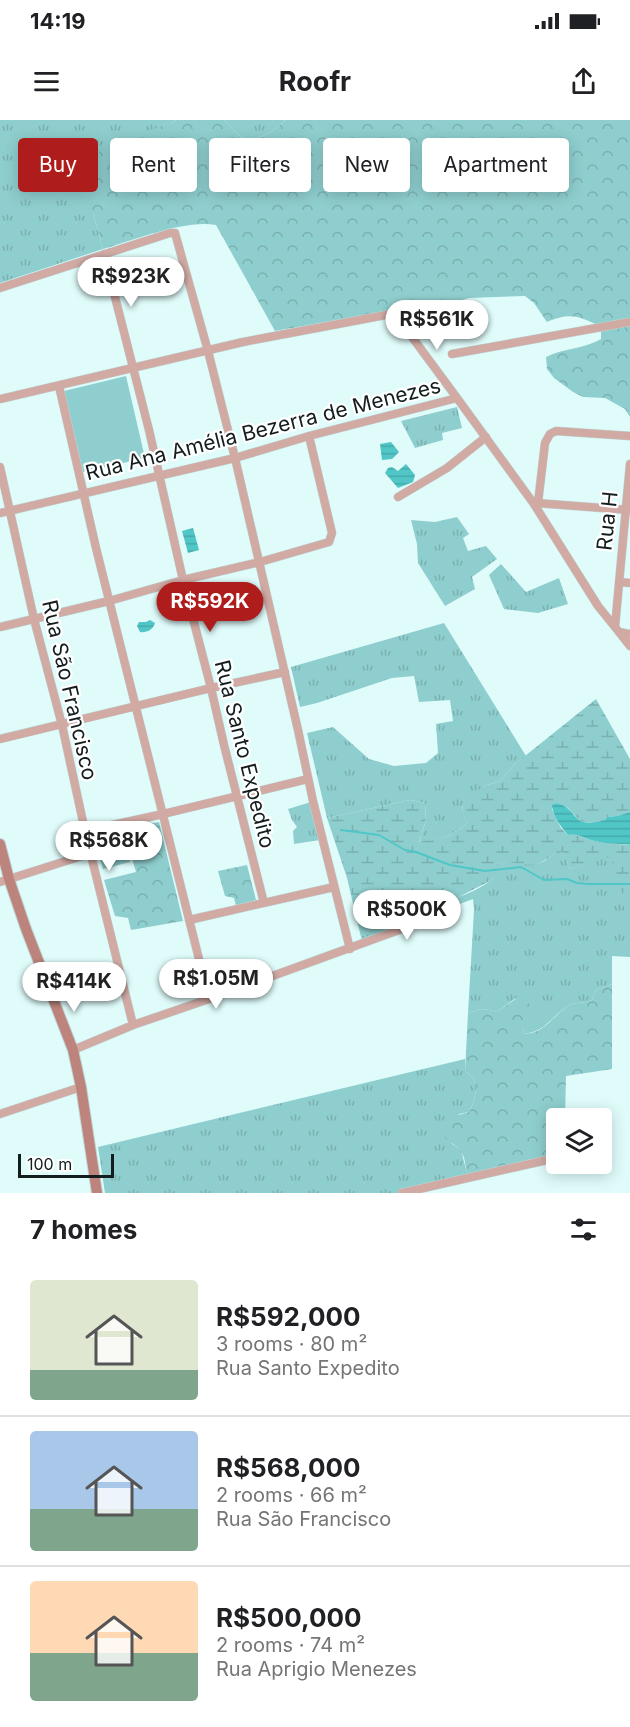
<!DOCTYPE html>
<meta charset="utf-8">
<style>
body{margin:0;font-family:Inter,sans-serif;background:#f2f2f2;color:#202124;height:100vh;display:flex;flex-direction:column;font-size:22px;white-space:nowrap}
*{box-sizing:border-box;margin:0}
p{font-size:20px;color:#757577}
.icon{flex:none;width:33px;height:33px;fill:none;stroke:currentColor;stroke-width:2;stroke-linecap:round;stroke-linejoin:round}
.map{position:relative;height:1073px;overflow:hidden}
.side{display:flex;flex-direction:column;background:#fff;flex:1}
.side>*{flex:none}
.top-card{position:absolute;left:18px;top:18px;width:594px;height:54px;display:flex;gap:12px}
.tools{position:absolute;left:546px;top:988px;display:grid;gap:12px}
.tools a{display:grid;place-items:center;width:66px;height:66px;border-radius:6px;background:#fff;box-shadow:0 3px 15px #0003;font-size:30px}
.scale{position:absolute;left:18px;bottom:15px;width:96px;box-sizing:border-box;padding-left:6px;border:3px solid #131d1d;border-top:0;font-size:16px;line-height:21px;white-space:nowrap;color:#131d1d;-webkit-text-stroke:4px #fff;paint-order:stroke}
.price{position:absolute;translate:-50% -51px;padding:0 14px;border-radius:21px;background:#fff;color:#222;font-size:20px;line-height:39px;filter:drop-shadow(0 2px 3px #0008)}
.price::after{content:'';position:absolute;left:50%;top:36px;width:18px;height:14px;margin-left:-9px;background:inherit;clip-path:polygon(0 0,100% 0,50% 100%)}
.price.on{background:#ae1d1b;color:#fff}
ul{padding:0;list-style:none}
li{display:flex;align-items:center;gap:18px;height:150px;padding:0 30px}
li+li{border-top:2px solid #e0e0e0}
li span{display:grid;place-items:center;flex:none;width:168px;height:120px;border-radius:6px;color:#555}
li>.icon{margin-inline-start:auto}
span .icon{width:72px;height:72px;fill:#fffc;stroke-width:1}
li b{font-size:26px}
h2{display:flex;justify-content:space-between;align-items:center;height:72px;padding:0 30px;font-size:26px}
.pill{padding:0 21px;border-radius:6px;background:#fff;box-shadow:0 3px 15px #0003;font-size:21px;line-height:54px}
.pill.on{background:#ae1d1b;color:#fff}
.status{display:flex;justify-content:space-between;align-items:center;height:42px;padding:0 30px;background:#fff;direction:ltr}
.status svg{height:16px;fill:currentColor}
header{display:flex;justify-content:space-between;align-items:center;height:78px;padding:0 30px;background:#fff;font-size:27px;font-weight:700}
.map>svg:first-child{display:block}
.grass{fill:url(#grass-tufts)}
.forest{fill:url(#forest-crowns)}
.wetland{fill:url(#wetland-marsh)}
.pitch{fill:#8fcece}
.water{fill:url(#water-rules)}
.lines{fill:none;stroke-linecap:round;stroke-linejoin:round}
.stream{stroke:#50c6c7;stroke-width:2}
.street-casing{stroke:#bed8d7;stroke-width:9}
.secondary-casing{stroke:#bed8d7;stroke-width:12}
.street{stroke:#d1aaa4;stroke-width:8}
.secondary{stroke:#bd847d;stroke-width:10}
.labels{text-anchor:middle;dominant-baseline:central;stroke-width:4.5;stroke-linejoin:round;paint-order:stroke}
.street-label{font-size:21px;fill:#131d1d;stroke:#fff}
</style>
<div class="status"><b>14:19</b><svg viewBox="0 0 49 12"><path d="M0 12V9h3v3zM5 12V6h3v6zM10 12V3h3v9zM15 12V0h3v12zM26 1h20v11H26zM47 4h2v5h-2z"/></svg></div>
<header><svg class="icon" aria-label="menu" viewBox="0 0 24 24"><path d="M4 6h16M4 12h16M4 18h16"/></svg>Roofr<svg class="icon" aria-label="share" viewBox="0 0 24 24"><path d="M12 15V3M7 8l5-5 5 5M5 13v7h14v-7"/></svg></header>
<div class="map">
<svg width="630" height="1073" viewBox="0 0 630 1073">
<defs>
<pattern id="grass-tufts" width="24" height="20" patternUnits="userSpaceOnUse" patternTransform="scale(1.5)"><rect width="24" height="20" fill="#8fcece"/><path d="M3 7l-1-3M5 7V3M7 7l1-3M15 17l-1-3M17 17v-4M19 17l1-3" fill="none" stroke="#7ab0b0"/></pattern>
<pattern id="forest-crowns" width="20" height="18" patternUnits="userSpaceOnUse" patternTransform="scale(1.5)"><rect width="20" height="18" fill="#8fcece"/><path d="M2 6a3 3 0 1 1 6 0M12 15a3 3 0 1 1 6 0" fill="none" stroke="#7ab0b0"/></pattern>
<pattern id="wetland-marsh" width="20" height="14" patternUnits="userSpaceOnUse" patternTransform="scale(1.5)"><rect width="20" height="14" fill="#8fcece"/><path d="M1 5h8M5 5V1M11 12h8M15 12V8" fill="none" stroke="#7ab0b0"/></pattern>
<pattern id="water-rules" width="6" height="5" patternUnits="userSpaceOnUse" patternTransform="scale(1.5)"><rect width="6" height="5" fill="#50c6c7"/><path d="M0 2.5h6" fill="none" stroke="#45aaaa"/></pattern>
</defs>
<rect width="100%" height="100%" fill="#dffcfb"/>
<!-- grass -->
<path class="grass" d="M0,0H176L171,3L93,93L103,129L0,163Z
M224,0H285C276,10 255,24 242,17C235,13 229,5 224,0Z
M457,287L462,308L442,313L443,320L415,328L401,301Z
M457,397L469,414L463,418L468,431L486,426L497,439L472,457L475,469L445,486L418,443L417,424L411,400L435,402Z
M501,444L526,472L559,458L568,484L538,493L504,489L489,455Z
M444,503L526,636L515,644L500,661L484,666L463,685L462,690L467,704L447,717L419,723L426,700L425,683L410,680L327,698L307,613L333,607L369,639L394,646L426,643L438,633L436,604L453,601L450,580L419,582L414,556L392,558L317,583L300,587L291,547Z
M311,682L320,720L294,724L293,711L297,707L292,700L288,689Z
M560,731H563L570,749L612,735V771L630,774V837L612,836V864L596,870L592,880C584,884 576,881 568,886C552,896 544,913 523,914L524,908L516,878L498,891L481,889L468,893L474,790L473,779L362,821L356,796C371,788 376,773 394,773C405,773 415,782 425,783C445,784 474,773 490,761L494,757V746C507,738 520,745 534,744C545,744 550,735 560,731Z
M465,939V951C469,954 474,957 475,962C478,970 473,985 469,992L459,994L451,1023L461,1030L468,1057L399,1073H105L98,1027Z"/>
<!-- forest -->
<path class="forest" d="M176,0H224C229,5 235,13 242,17C255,24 276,10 285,0H630V297L625,289L605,278L583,277L573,272L554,258L547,249L546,237C564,228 584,229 601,219V207C580,196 570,192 547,202L534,183L525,176L469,178L434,188L422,189L411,186H399L389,191L275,211L216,105C186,99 134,120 103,129L93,93L88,56L93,39L106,24L171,3Z
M159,702L183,801L131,810L128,798L115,796L104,760L136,752L123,709Z
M122,709L130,742L103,749L96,723L99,715Z
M247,745L256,780L236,786L234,778L225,776L218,751Z
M612,864V949L566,956L565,999H556V1036L468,1057C465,1049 466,1040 462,1033C455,1019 433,1022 448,998L469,992C473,985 478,970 475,962C474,957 469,954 465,951L468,893L481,889L498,891L517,878L522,877L539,893V899L524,908L523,914C544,914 553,896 568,886C576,881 584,884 592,880L596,870Z"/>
<!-- wetland -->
<path class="wetland" d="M596,579L630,639V692L617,696L607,697L605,700C569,710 580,688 557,683L552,689L561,708L568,715C579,714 581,717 591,720C604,723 617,725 630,724V774L612,772V736L570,749L563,732C553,732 547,741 537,744C523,747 508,737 494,746V757L490,761L447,783L436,785L424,783L396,772L384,775L374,781L366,791L356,796L347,758L327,698L410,680L425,683L426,700L419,722L447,717L467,704L462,691L463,685L469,675L484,666L500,661L515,644Z"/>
<!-- pitch -->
<path class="pitch" d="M126,256L145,338L83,352L64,271Z"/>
<!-- water -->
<path class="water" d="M391,322L399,332L392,339L382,340L380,324Z
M406,344L415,355L413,362L398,368L385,353L388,348L392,347L398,351Z
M193,408L199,430L188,433L182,411Z
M150,500L155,503C153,510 146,513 140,512L137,506L139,502H146Z
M557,683C580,689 569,710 605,700L607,697L617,696L630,692V724C617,724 604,724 591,720C581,717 580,714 568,715C561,707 553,696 552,685Z"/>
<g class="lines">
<!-- stream -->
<path class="stream" d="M341,710L379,715L405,730L416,732L450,745L485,751L521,747L544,760L567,759L577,763L589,764H630"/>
<defs>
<path id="street" d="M104,134L149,310L183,460L211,568L224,625L264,783
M0,168L170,113H175L208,231L235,338L298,610L313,681L350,829
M452,234L630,202
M59,266L96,428L209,879
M0,279L243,222L391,194L398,198L457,278
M0,347L34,499L62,605L85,711L133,905
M398,377L447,348L486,317
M536,383L629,390
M538,383L545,323L550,314L556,311L630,316
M0,393L235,338L309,316L457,278L534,384L598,486L619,512L630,514
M619,462L630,463
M0,507L109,481L183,460L260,442L329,422L332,413L309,316
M615,507L630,344
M619,512L630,526
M0,619L211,568L285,552
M85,711L163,694L308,659
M0,762L91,733
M189,800L334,767
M73,930L133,905L209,879L454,790
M0,994L81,967
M402,1073L556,1038"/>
<path id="secondary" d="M0,724L9,759L26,809L73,930L81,967L97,1073"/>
</defs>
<!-- street casing -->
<use href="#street" class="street-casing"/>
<!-- secondary casing -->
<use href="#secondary" class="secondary-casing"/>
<!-- street -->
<use href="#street" class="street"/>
<!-- secondary -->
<use href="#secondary" class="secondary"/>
</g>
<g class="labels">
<!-- street labels -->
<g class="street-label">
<text transform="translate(263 309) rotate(-14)">Rua Ana Amélia Bezerra de Menezes</text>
<text transform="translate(607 401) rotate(-84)">Rua H</text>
<text transform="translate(70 570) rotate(77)">Rua São Francisco</text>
<text transform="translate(245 634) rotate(76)">Rua Santo Expedito</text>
</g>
</g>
</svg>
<div class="tools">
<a><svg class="icon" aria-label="layers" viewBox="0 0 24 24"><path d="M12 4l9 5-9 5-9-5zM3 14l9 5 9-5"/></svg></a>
</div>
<div class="scale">100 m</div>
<b class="price" style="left:131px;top:188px">R$923K</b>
<b class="price" style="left:437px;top:231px">R$561K</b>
<b class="price on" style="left:210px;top:513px">R$592K</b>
<b class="price" style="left:109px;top:752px">R$568K</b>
<b class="price" style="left:407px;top:821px">R$500K</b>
<b class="price" style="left:216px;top:890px">R$1.05M</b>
<b class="price" style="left:74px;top:893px">R$414K</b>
<div class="top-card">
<a class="pill on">Buy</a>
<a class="pill">Rent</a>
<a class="pill">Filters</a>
<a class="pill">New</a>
<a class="pill">Apartment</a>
</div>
</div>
<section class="side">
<h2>7 homes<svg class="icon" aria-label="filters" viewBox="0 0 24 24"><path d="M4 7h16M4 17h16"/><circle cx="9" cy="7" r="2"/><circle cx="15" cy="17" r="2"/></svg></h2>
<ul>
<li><span style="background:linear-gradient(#dfe7d0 75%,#7fa58c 0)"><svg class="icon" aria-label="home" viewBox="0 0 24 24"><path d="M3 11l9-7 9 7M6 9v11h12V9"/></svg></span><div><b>R$592,000</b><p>3 rooms · 80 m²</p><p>Rua Santo Expedito</p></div></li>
<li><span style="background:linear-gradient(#a9c7e8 65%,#7fa58c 0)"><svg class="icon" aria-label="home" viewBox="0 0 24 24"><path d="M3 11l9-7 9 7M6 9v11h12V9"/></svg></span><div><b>R$568,000</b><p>2 rooms · 66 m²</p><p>Rua São Francisco</p></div></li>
<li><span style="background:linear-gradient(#ffd9b3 60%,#7fa58c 0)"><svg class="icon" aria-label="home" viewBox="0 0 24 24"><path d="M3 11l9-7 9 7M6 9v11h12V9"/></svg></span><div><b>R$500,000</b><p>2 rooms · 74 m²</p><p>Rua Aprigio Menezes</p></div></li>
</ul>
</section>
